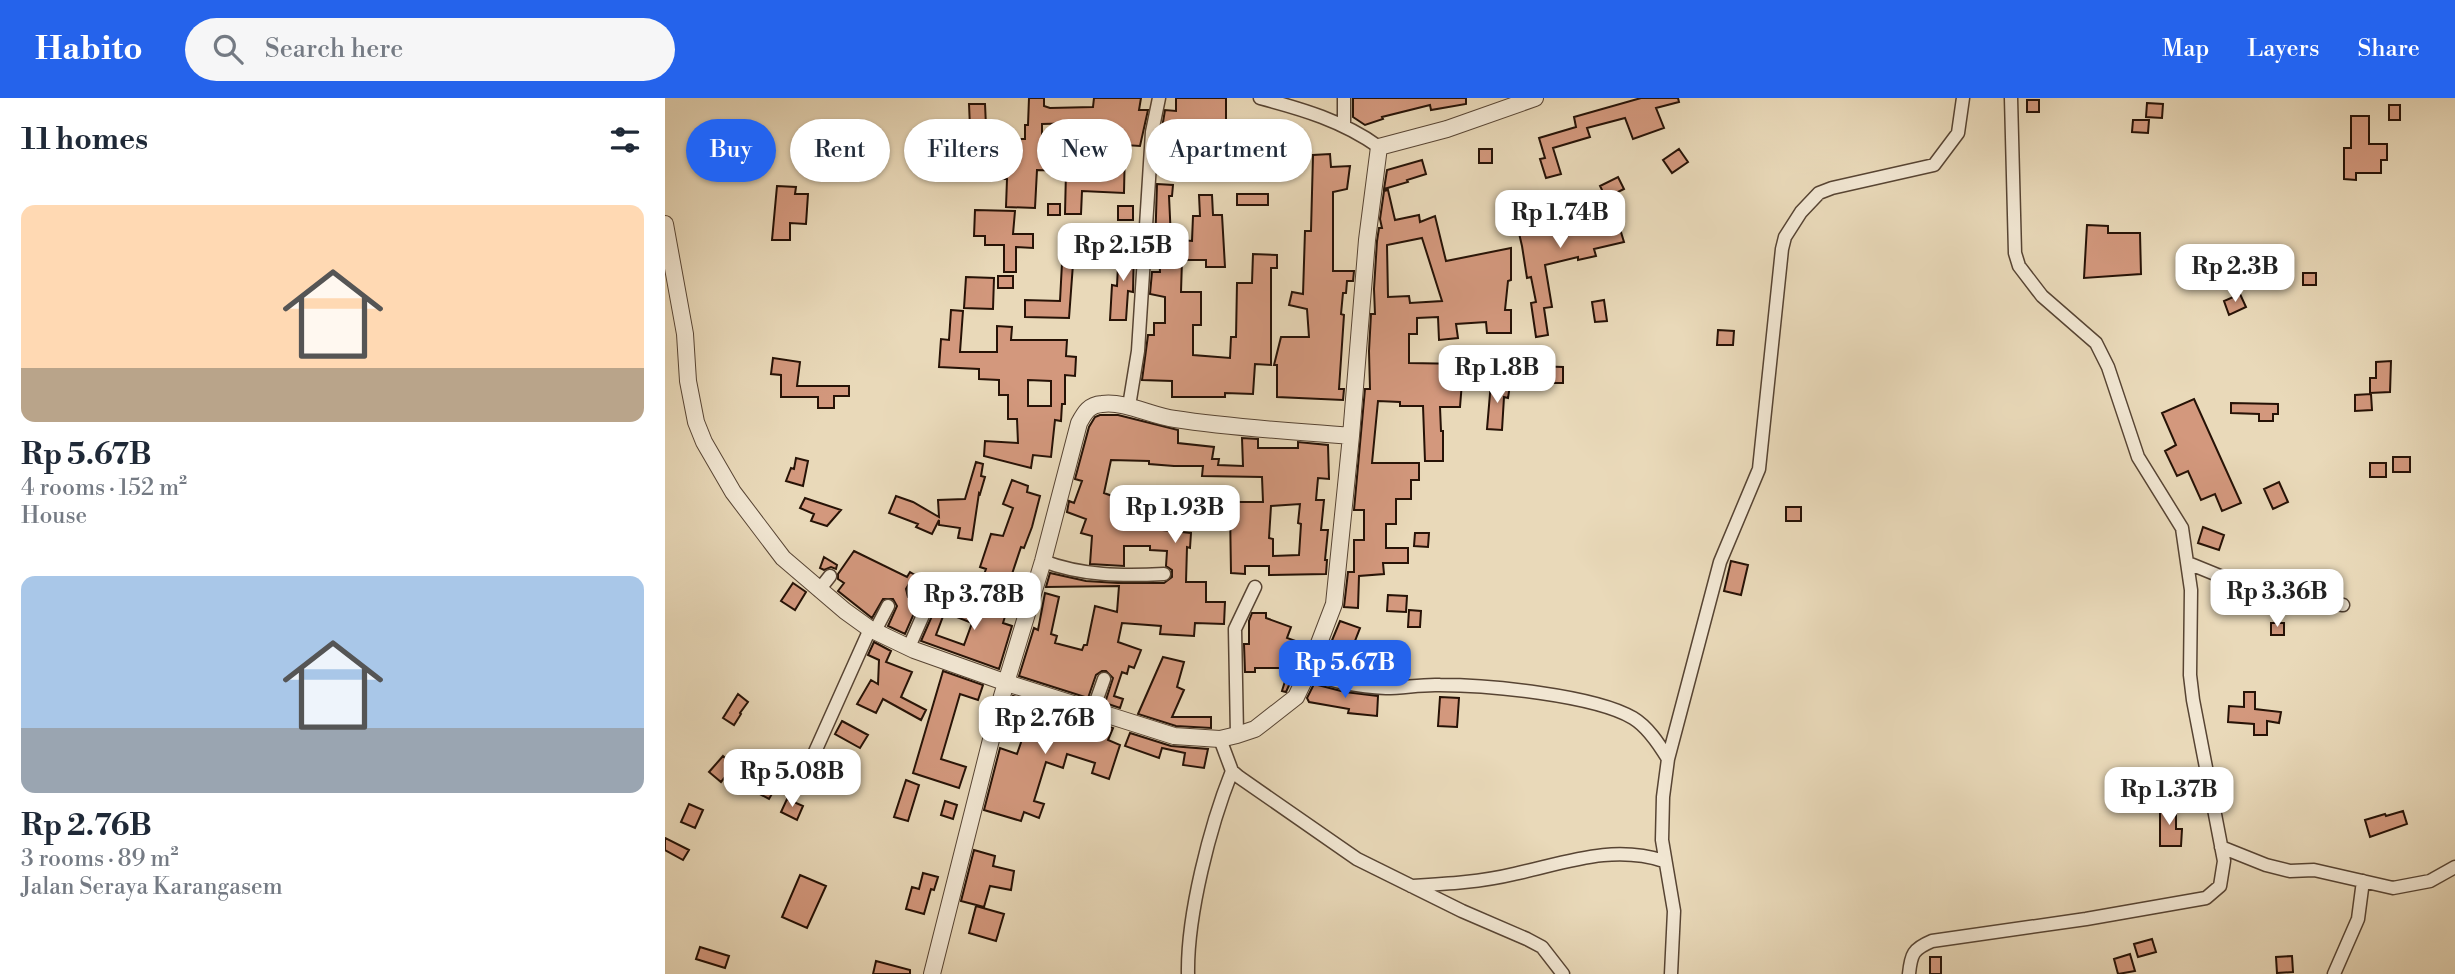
<!DOCTYPE html>
<meta charset="utf-8">
<style>
body{margin:0;font-family:"Libre Bodoni",serif;background:#f6f6f7;color:#1f2937;height:100vh;display:flex;flex-direction:column;font-size:26px;white-space:nowrap}
*{box-sizing:border-box;margin:0}
p{font-size:23px;color:#747a83}
.icon{flex:none;width:38px;height:38px;fill:none;stroke:currentColor;stroke-width:2;stroke-linecap:round;stroke-linejoin:round}
.map{position:relative;flex:1;overflow:hidden}
.panel{display:flex;flex-direction:column;background:#fff;width:665px}
.panel>*{flex:none}
.banner{position:absolute;left:21px;top:21px;width:665px;height:63px;display:flex;gap:14px}
.price{position:absolute;translate:-50% -60px;padding:0 16px;border-radius:14px;background:#fff;color:#222;font-size:23px;line-height:46px;filter:drop-shadow(0 2px 4px #0008)}
.price::after{content:'';position:absolute;left:50%;top:42px;width:21px;height:16px;margin-left:-10px;background:inherit;clip-path:polygon(0 0,100% 0,50% 100%)}
.price.current{background:#2563eb;color:#fff}
ul{padding:0;list-style:none}
li{display:grid;align-content:center;gap:14px;height:371px;padding:0 21px}
li span{display:grid;place-items:center;height:217px;border-radius:14px;color:#555}
li>.icon{margin-inline-start:auto}
span .icon{width:126px;height:126px;fill:#fffc;stroke-width:1}
li b{font-size:30px}
h2{display:flex;justify-content:space-between;align-items:center;height:84px;padding:0 21px;font-size:30px}
.chip{padding:0 24px;border-radius:32px;background:#fff;box-shadow:0 2px 5px #0004;font-size:24px;line-height:63px}
.chip.current{background:#2563eb;color:#fff}
header{display:flex;align-items:center;gap:42px;box-sizing:border-box;height:98px;padding:0 35px;background:#2563eb;color:#fff}
header strong{font-size:33px}
nav{display:flex;gap:38px;margin-inline-start:auto;font-size:24px}
.search{width:490px;height:63px;background:#f6f6f7;display:flex;align-items:center;gap:18px;box-sizing:border-box;padding:0 24px;border-radius:38px;color:#747a83;font-size:26px}
main{display:flex;flex:1;min-height:0}
.map>svg:first-child{display:block}
.building{fill:#d3987d;stroke:#261206;stroke-width:2;fill-rule:evenodd}
.lines{fill:none;stroke-linecap:round;stroke-linejoin:round}
.minor-casing{stroke:#574433;stroke-width:15}
.tertiary-casing{stroke:#574433;stroke-width:18}
.minor{stroke:#f1e6d2;stroke-width:12}
.tertiary{stroke:#f1e6d2;stroke-width:16}
</style>
<header>
<strong>Habito</strong>
<div class="search"><svg class="icon" aria-label="search" viewBox="0 0 24 24"><circle cx="10" cy="10" r="6"/><path d="M15 15l6 6"/></svg>Search here</div>
<nav><a>Map</a><a>Layers</a><a>Share</a></nav>
</header>
<main>
<section class="panel">
<h2>11 homes<svg class="icon" aria-label="filters" viewBox="0 0 24 24"><path d="M4 7h16M4 17h16"/><circle cx="9" cy="7" r="2"/><circle cx="15" cy="17" r="2"/></svg></h2>
<ul>
<li><span style="background:linear-gradient(#ffd9b3 75%,#b9a48a 0)"><svg class="icon" aria-label="home" viewBox="0 0 24 24"><path d="M3 11l9-7 9 7M6 9v11h12V9"/></svg></span><div><b>Rp 5.67B</b><p>4 rooms · 152 m²</p><p>House</p></div></li>
<li><span style="background:linear-gradient(#a9c7e8 70%,#9aa5b1 0)"><svg class="icon" aria-label="home" viewBox="0 0 24 24"><path d="M3 11l9-7 9 7M6 9v11h12V9"/></svg></span><div><b>Rp 2.76B</b><p>3 rooms · 89 m²</p><p>Jalan Seraya Karangasem</p></div></li>
</ul>
</section>
<div class="map">
<svg width="1790" height="876" viewBox="0 0 1790 876">
<rect width="100%" height="100%" fill="#e9d9b9"/>
<filter id="stains"><feTurbulence type="fractalNoise" baseFrequency=".00286" numOctaves="4"/><feColorMatrix values="0 0 0 0 .2 0 0 0 0 .09 0 0 0 0 .02 0 0 0 .5 -.17"/></filter>
<radialGradient id="worn" r=".72"><stop offset=".6" stop-color="#630" stop-opacity="0"/><stop offset="1" stop-color="#630" stop-opacity=".3"/></radialGradient>
<!-- building -->
<path class="building" d="M364,0H379V8L385,10L428,9L429,0H476L474,12H483L475,48L460,47L459,95L417,93L416,116H400L401,73L372,72L370,110L341,109L342,81H318V69L337,67L338,41H360V27H363ZM418,25L417,32L441,35V57L421,55H399V58L377,56V26Z
M511,0H561V32L540,33L542,68L528,69V39L504,38V36H496L500,12L511,13Z
M688,0H801V6L766,12L765,7L717,19L718,21L700,27L688,19Z
M976,0H1013L1014,4L991,10L999,30L968,41L960,20L922,30L925,39L888,50L896,76L881,80L875,61L880,60L874,40L911,29L909,19Z
M1362,2H1374V14H1362Z
M1482,5L1498,6L1497,20L1481,19Z
M304,6H320L321,28L305,29Z
M1724,7H1735V22H1724Z
M1686,18H1704V46H1722V62H1716V75H1691V82L1679,81V50H1686Z
M1468,22H1484L1483,35L1467,34Z
M625,27V59H606V56L570,57V29Z
M287,34H304V51H307V67H281V50H287Z
M814,51H827V65H814Z
M1014,51L1023,64L1007,75L998,62Z
M665,56L666,69L685,68L682,91L668,94V173H689L688,183H682L681,195H678L676,216L679,217L674,291H679L678,302L612,299V267H609L616,239H644L642,211L624,207L627,194L638,196L640,133H646L648,57Z
M757,62L761,76L742,82L743,84L719,91L722,72Z
M953,79L959,91L941,100L935,88Z
M492,86L508,87L507,98H504L506,141L527,143L528,118H535L534,97H547L548,117H557L560,169H541V162H517L516,194H536V227H528V257L565,260L566,239H571L572,185H587L588,156L612,157V170H606V267L590,266L588,296L560,295V299H507V283L477,282L483,237H489V225H500V199L485,196L487,174H495L494,150H490Z
M112,88L131,89L130,96H143L141,126L125,125V142H107Z
M723,92L730,122L754,117L755,124L770,118L781,163L846,150V182L843,183L840,212H846V235H822L821,224L791,226L793,240L774,242L773,219L752,220V236H744V265L799,266V258L815,257L816,283L797,284L795,309H775L776,333H778V363H760L758,308H735V304L713,303L707,365H754V382H746V401H731V426H721V450H743V465H718L719,476L694,478L693,510L679,509L683,474H689V442H699V412H689L700,291H705L704,253L706,216H710L709,191L712,143L714,130H717L715,121L719,93ZM757,140L777,203L745,205L744,198L723,199L722,147Z
M572,96H603V107H572Z
M383,106H395V117H383Z
M453,108H468V122H453Z
M948,108L959,144L929,151L931,158L913,162V159L880,167L887,209L879,210L883,237L871,239L866,205L871,204L866,179L862,180L857,148L850,118L888,110L894,136L896,139L928,131L924,114Z
M310,112L350,113L348,136H368V150L351,149V174H339V147H320V138H309Z
M1422,127L1443,128V135H1475L1476,176L1419,180Z
M395,138L413,139L412,158L394,157Z
M454,147L469,148L468,194L463,193L461,222H445L447,187L452,188Z
M397,165L408,166L404,220L360,219V202L395,203Z
M1638,175H1651V187H1638Z
M333,178H348V190H333Z
M301,179L329,180L328,211L299,210Z
M1575,196L1581,209L1564,217L1559,203Z
M939,202L942,223L930,224L927,204Z
M286,212L298,213L295,254H332V228L347,229L346,242H402L401,258L411,259L410,278L400,277V306H397L396,323L390,322L386,359L368,357L366,370L319,358L320,343L353,345L352,321H343V297H334V282L314,281V271L274,269L276,241L284,242ZM363,282L386,283V308H363Z
M1053,232L1069,233L1068,247H1052Z
M108,260L135,264L132,288H184V298H169V310H153V299H116V277L106,276Z
M1726,263L1725,294L1705,295V280H1711V264Z
M841,267L898,269V285H870L840,280Z
M826,284L845,287L843,300L839,299L837,332L822,331Z
M1706,296L1707,312L1690,313V297Z
M1529,301L1576,405L1557,413L1550,396L1536,402L1523,373L1512,378L1500,353L1511,347L1497,315Z
M1566,305L1613,306V316H1608V323H1594V316L1566,315Z
M435,317H453L513,332V345L549,349L547,361H554L553,367L578,368L577,340L593,341V350H633V344L663,347L664,381L653,380L651,402H659L656,432H663L660,462H662L661,476L604,477V468H580V476L566,475L565,412H573V404H598L597,379L537,378L538,368H509L484,366V363L446,362L439,395L467,405V396L481,397L479,430L526,435L525,450L522,449L521,484H541V504H560L559,526L530,525L529,538L495,536L496,528L457,525L453,544L476,552L469,570L464,568L462,576L457,574L449,598L458,601L455,610L440,605L448,580L441,573H437L431,577L423,600L354,578L369,530L373,532L380,495L394,499L386,536L392,538L390,545L417,552L419,547H422L430,508L452,514L454,488L381,489L385,475L421,483L453,485H499L507,479V472L501,468L502,453L485,452V448H459V468L425,466L427,438L416,435L421,421L402,414L404,403L409,405L417,383L410,381L424,329L430,319ZM635,406L633,425L636,426L634,457L608,458V441L604,440L606,408Z
M1728,359H1745V374H1728Z
M131,360L143,363L138,388L121,383L126,370L129,371Z
M311,364L318,366L316,378L320,379L315,396L314,395L307,442L293,440L295,430L274,427V422L267,436L251,429L253,426L224,415L231,398L248,404L274,419L273,402L300,401Z
M1705,365H1721V379H1705Z
M347,382L363,388L362,394L375,398L367,429L359,450L356,449L340,497L315,488L321,471L315,469L326,436L338,438L348,410L338,406Z
M1614,384L1623,404L1608,411L1599,391Z
M140,400L176,412L162,428L146,423L149,416L135,410Z
M1121,409H1136V423H1121Z
M1538,429L1559,437L1554,452L1533,445Z
M750,435H764L763,449L749,448Z
M189,453L242,479L245,474L255,480L252,485L244,486L241,491L243,499L254,504L240,536L223,528L232,508L228,501H218L207,520L173,493L179,485L173,481V476Z
M159,459L172,467L171,471L166,469L159,472L155,470Z
M1066,463L1083,467L1076,497L1059,493Z
M128,485L141,494L130,512L116,503Z
M332,497L345,502L338,525L347,528L334,571L256,543L274,502L283,505L271,537L299,547L307,525L284,516L289,503L326,516Z
M723,497L742,498L741,514L722,513Z
M744,512L756,513L755,529H743Z
M587,515H601V520L626,529L622,540L642,547L621,594L617,593L624,570H590V574H580L579,546H584V523Z
M675,523L695,530L677,576L656,569Z
M1606,525H1619V537H1606Z
M209,544L226,553L221,564L247,574L236,599L261,612L256,622L218,601L211,615L192,606L206,582L213,586L214,562L203,557Z
M498,559L519,564L512,589L519,592L507,619H546V630L511,628L473,616Z
M278,573L318,587L313,602L295,596L276,661L301,669L294,690L248,675Z
M649,586L680,594L713,598L712,618L683,615L684,611L644,604L642,600Z
M1579,594H1590V611L1616,614L1614,625L1602,623V637H1589V626L1563,624L1564,608L1579,609Z
M73,596L83,604L75,615L76,616L69,627L58,620Z
M348,598L448,630L443,642L455,647L444,681L427,675L430,665L402,656L398,670L381,664L369,703L379,706L374,720L359,714L356,723L319,712L335,650L352,656L362,627L342,621Z
M775,599L794,600L792,629L773,628Z
M177,623L203,637L195,650L170,636Z
M465,635L506,648L543,651L539,670L518,667L520,655L497,650L494,660L460,648Z
M58,658L69,668L56,684L44,674Z
M87,676L111,689L104,701L80,688Z
M241,682L254,687L243,723L229,719Z
M122,701L138,708L132,722L116,714Z
M280,703L292,707L288,721L276,717Z
M24,706L38,712L30,730L16,724Z
M1495,707H1511V731H1517L1516,748H1495Z
M1738,713L1742,726L1705,739L1700,722L1720,716L1721,718Z
M0,740L24,752L18,762L0,752Z
M309,752L330,758L328,768L349,773L346,792L325,788L319,809L296,803Z
M258,775L273,779L269,792L266,791L259,816L241,811L247,789L254,791Z
M135,777L161,788L142,830L117,819Z
M311,808L339,816L331,843L304,835Z
M1487,841L1491,854L1473,859L1469,846Z
M35,849L64,858L60,870L31,861Z
M1465,856L1470,873L1453,876L1449,861Z
M1627,858L1628,874L1612,875L1611,859Z
M1265,859H1276V876H1265Z
M211,863L245,872V876H208Z"/>
<g class="lines">
<defs>
<path id="minor" d="M595,0C637,11 678,23 714,49
M679,28V0
M464,308L473,253L487,34L494,0
M378,463C417,478 458,478 499,476
M1523,465L1577,487L1597,493L1678,507
M154,492L165,478
M210,533L223,508
M244,549L266,499L249,493
M643,574C668,584 694,589 721,590C739,590 757,586 775,587C822,587 929,597 968,620C983,629 994,646 1003,661
M428,612L439,581
M572,637L570,531L590,489
M555,641L567,673L574,679L692,761L797,813L862,841L877,849L898,876
M149,656L205,531
M1556,749L1601,767L1625,773L1649,772L1728,790L1765,783L1790,769
M746,788C780,786 816,784 849,776C900,765 947,746 999,763
M523,876C522,817 545,728 567,673
M1006,876L1009,813L997,742L998,699L1003,661L1055,464L1094,371L1117,151L1120,139L1136,114L1154,95L1167,90L1269,67L1293,35L1298,0
M1244,876C1246,856 1248,851 1267,843L1421,821L1541,800L1555,788L1559,763L1528,602L1525,577L1526,492L1517,430L1473,359L1443,269L1431,245L1377,198L1354,168L1350,155L1346,0
M1669,876L1693,821L1698,783"/>
<path id="tertiary" d="M0,126L20,236L23,283L31,324L39,344L68,394L118,460L180,513L205,531L249,552L342,585L509,638L555,641L572,637L590,631L631,599L643,574L669,506L686,338
M267,876L337,598L378,463L414,325C420,314 424,307 437,306C461,303 486,318 510,321C568,330 627,333 686,338L702,142L714,49L782,31L870,0"/>
</defs>
<!-- minor casing -->
<use href="#minor" class="minor-casing"/>
<!-- tertiary casing -->
<use href="#tertiary" class="tertiary-casing"/>
<!-- minor -->
<use href="#minor" class="minor"/>
<!-- tertiary -->
<use href="#tertiary" class="tertiary"/>
</g>
<rect width="100%" height="100%" filter="url(#stains)"/>
<rect width="100%" height="100%" fill="url(#worn)"/>
</svg>
<b class="price" style="left:895px;top:152px">Rp 1.74B</b>
<b class="price" style="left:458px;top:185px">Rp 2.15B</b>
<b class="price" style="left:1570px;top:206px">Rp 2.3B</b>
<b class="price" style="left:832px;top:307px">Rp 1.8B</b>
<b class="price" style="left:510px;top:447px">Rp 1.93B</b>
<b class="price" style="left:1612px;top:531px">Rp 3.36B</b>
<b class="price" style="left:309px;top:534px">Rp 3.78B</b>
<b class="price current" style="left:680px;top:602px">Rp 5.67B</b>
<b class="price" style="left:380px;top:658px">Rp 2.76B</b>
<b class="price" style="left:127px;top:711px">Rp 5.08B</b>
<b class="price" style="left:1504px;top:729px">Rp 1.37B</b>
<div class="banner">
<a class="chip current">Buy</a>
<a class="chip">Rent</a>
<a class="chip">Filters</a>
<a class="chip">New</a>
<a class="chip">Apartment</a>
</div>
</div>
</main>
